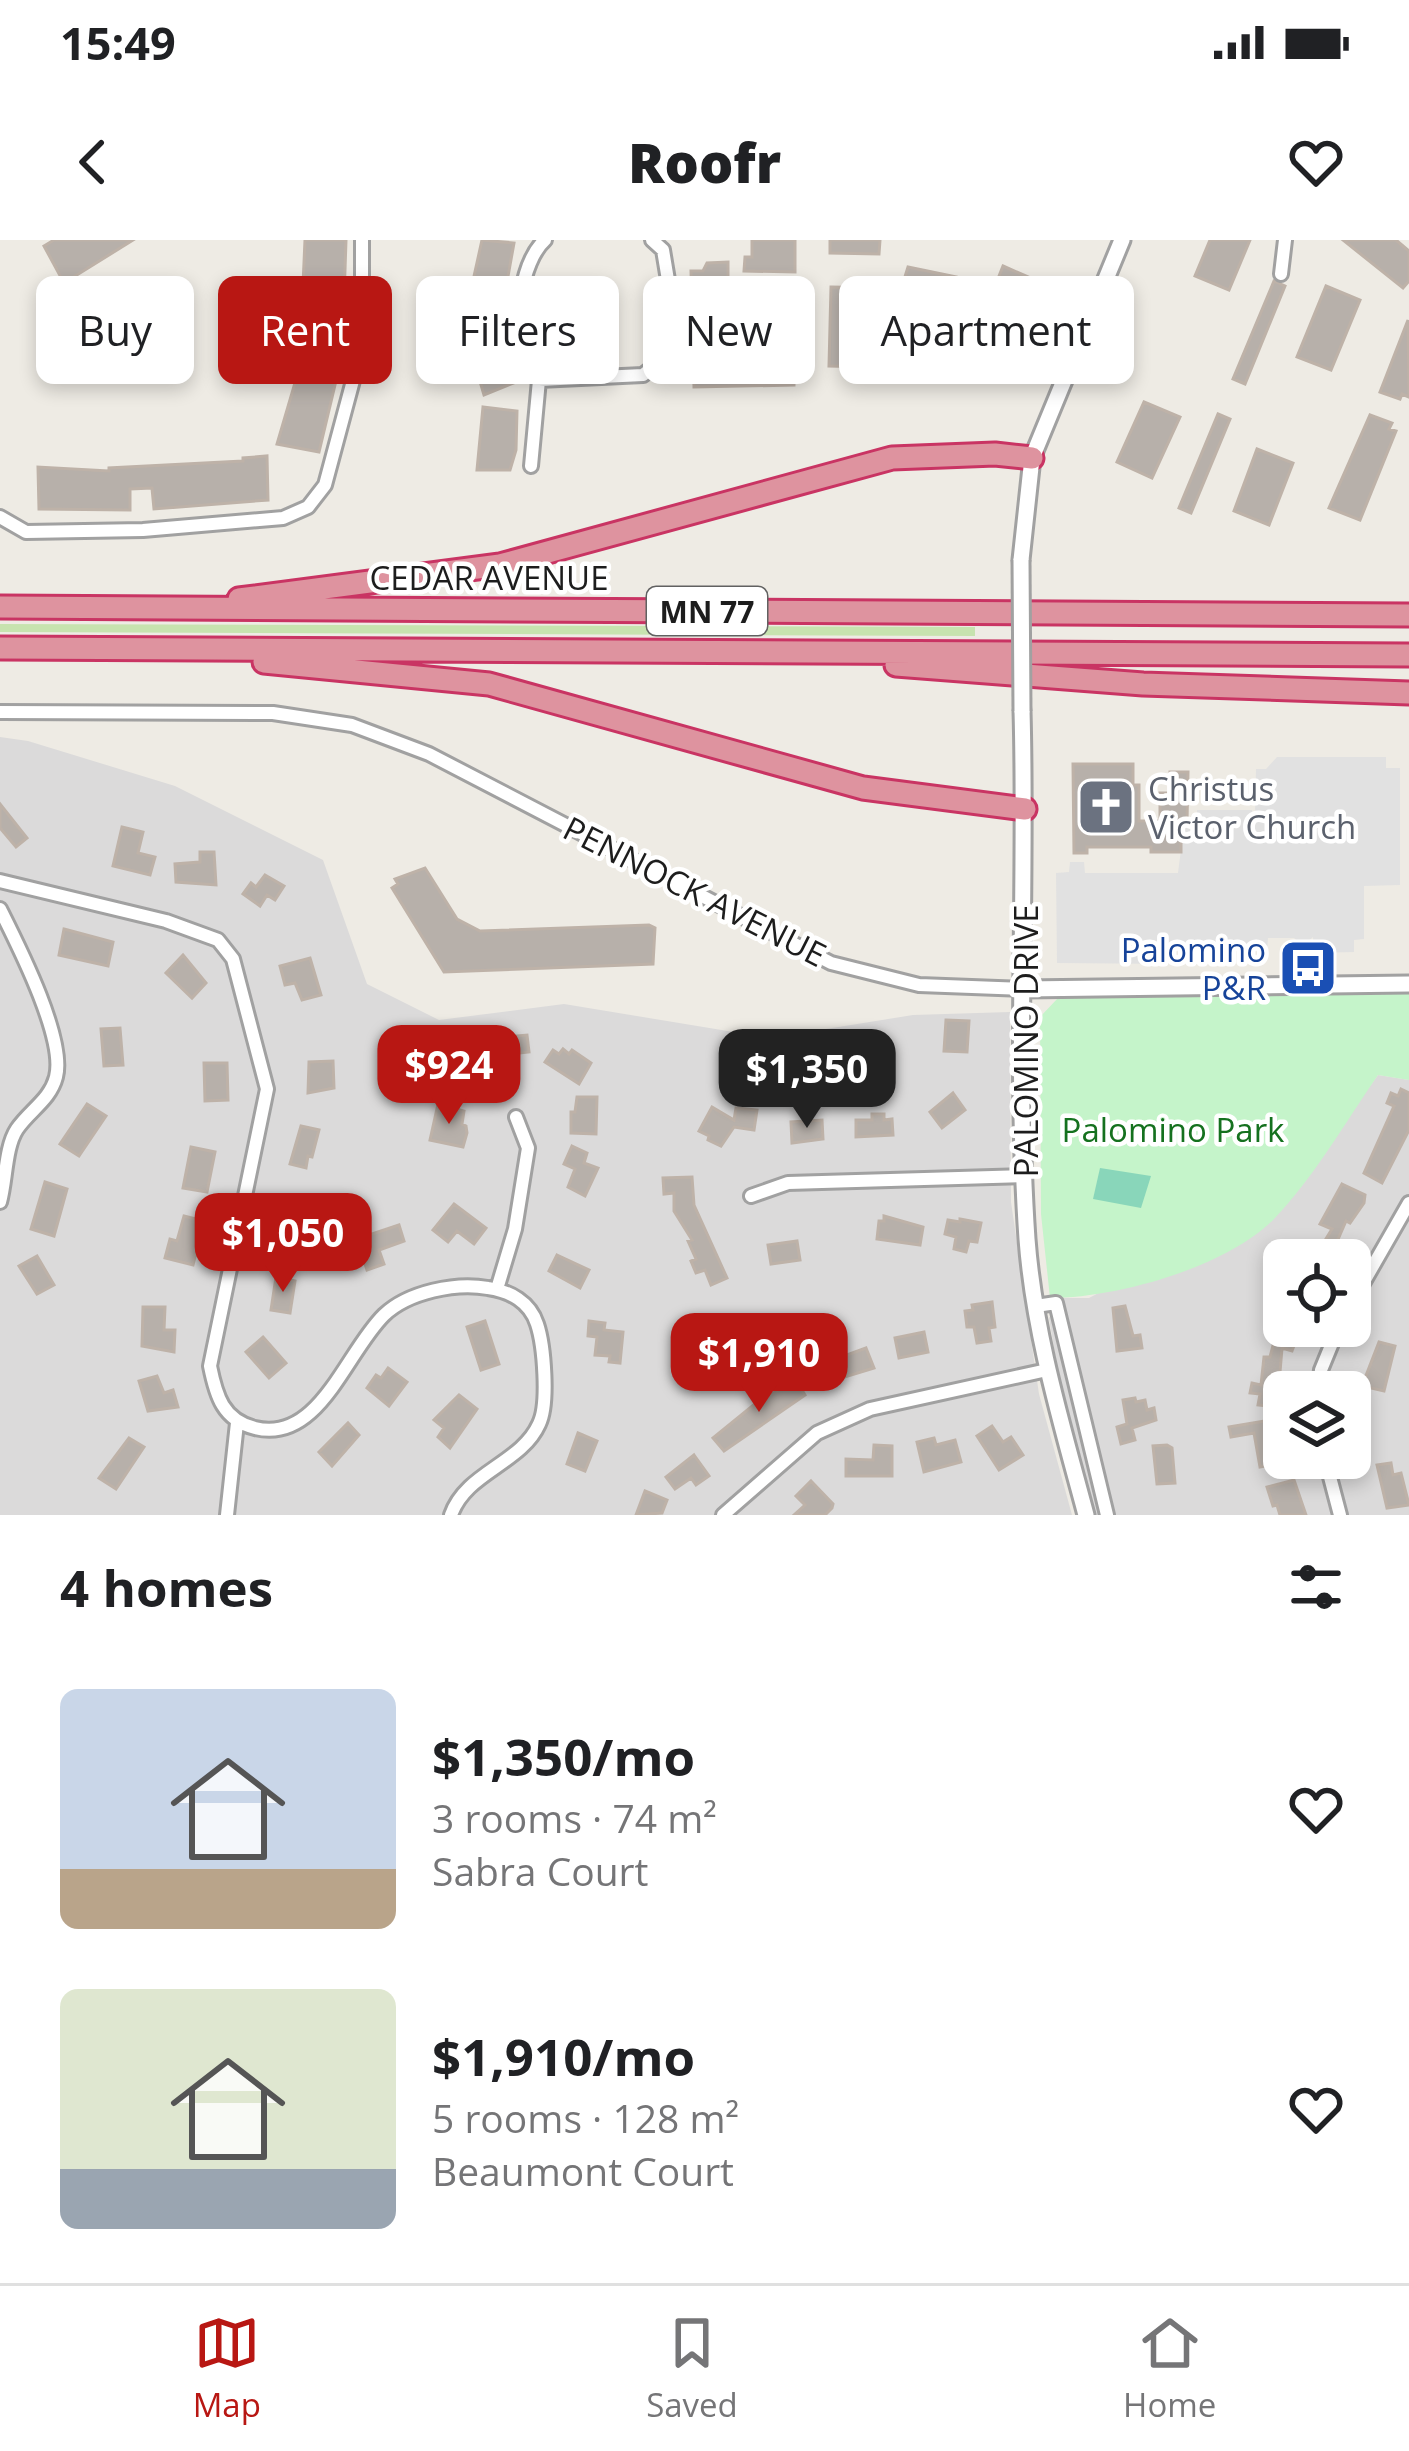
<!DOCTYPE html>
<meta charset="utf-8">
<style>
body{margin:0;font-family:"Open Sans",sans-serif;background:#f2f2f2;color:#202124;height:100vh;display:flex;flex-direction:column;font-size:45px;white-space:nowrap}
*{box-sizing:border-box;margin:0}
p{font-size:39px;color:#757577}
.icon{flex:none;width:66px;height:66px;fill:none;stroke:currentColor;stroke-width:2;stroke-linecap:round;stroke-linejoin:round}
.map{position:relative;height:1275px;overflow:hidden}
.sheet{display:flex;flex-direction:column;background:#fff;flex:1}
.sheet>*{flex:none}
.guide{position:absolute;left:36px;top:36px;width:1338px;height:108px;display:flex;gap:24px}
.controls{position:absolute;left:1263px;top:999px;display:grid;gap:24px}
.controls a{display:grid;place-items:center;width:108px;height:108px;border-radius:18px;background:#fff;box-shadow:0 6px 18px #0003;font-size:60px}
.price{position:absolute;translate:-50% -102px;padding:0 27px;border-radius:24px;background:#b81713;color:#fff;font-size:39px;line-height:78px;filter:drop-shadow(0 3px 6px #0008)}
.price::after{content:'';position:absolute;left:50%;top:72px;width:36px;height:27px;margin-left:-18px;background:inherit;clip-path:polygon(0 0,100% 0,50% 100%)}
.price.on{background:#222;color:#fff}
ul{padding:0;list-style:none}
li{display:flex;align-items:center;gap:36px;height:300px;padding:0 60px}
li span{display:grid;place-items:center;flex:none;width:336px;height:240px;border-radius:18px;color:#555}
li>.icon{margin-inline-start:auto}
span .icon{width:144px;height:144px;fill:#fffc;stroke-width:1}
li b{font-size:51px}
h2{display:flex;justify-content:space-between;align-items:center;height:144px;padding:0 60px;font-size:51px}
.tag{padding:0 42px;border-radius:18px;background:#fff;box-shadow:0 6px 18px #0003;font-size:42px;line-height:108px}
.tag.on{background:#b81713;color:#fff}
.status{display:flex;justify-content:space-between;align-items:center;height:84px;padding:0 60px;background:#fff;direction:ltr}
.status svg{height:33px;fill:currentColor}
header{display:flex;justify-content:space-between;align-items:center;height:156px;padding:0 60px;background:#fff;font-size:54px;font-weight:800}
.dock{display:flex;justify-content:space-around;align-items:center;height:168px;border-top:3px solid #e0e0e0;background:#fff;font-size:33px;color:#757577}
.dock a{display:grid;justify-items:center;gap:6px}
.dock .on{color:#b81713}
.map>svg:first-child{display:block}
.residential{fill:#dbdada;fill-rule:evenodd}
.grass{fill:#c7e3af}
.park{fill:#c5f4ca}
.pitch{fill:#89d6ba}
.parking{fill:#e1e1e1}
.building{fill:#b7b0aa;stroke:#beb2a8;stroke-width:3;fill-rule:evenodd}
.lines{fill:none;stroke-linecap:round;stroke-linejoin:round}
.minor-casing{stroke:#a1a1a1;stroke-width:18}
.tertiary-casing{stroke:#a1a1a1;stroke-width:21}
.motorway-casing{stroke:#c93463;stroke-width:27}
.minor{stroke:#fff;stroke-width:12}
.tertiary{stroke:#fff;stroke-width:15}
.motorway{stroke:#de939f;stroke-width:21}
.tertiary-bridge-casing{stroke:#a1a1a1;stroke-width:21;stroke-linecap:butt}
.tertiary-bridge{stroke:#fff;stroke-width:15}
.labels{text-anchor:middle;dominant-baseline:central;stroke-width:9;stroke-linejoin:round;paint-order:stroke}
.shield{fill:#fff;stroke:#616161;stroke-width:3}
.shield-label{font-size:30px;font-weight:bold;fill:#1d1d1d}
.street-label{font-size:33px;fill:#1d1d1d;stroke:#fff}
.worship-label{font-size:33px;fill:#5b616d;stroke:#fff;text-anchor:start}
.transit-label{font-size:33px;fill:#164399;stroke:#fff;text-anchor:end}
.park-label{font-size:33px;fill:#15711f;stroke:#fff}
</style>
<div class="status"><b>15:49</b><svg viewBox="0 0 49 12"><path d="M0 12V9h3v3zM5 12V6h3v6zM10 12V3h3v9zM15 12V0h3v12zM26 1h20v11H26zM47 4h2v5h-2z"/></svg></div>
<header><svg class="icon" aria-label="back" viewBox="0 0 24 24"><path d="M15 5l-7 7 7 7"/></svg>Roofr<svg class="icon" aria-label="heart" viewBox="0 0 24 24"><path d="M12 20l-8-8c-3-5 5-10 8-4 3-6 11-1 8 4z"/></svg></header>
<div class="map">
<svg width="1409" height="1275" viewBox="0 0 1409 1275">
<rect width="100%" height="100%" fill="#eeebe4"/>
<!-- residential -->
<path class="residential" d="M0,497L28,501L175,546L323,620L367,744L439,780L564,764L770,798L913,775L1010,772L1011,962L1039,1154L1072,1275H0Z
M1378,835L1409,840V1275H1095L1063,1162L1049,1078L1064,1058H1089L1295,950ZM1284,1020H1350V1086H1284ZM1284,1152H1350V1218H1284Z"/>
<!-- grass -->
<path class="grass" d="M0,384L975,387V396L0,392Z"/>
<!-- park -->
<path class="park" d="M1409,753V840L1378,835C1345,883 1314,937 1274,979C1227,1027 1117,1058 1050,1058L1041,974L1040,777L1058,758Z"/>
<!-- pitch -->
<path class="pitch" d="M1100,928L1151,936L1141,968L1093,959Z"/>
<!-- parking -->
<path class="parking" d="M1277,517H1386V528H1400V645L1364,646V699L1354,700V712L1314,713L1313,697L1303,706L1294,698H1268L1267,710L1172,711L1171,724L1057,723L1056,633L1069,632L1070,622H1084L1085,633H1178L1184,586H1197V570H1252L1253,579H1267L1266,574H1255L1256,529H1266Z"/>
<!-- building -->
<path class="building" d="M54,0H133L64,43L44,6Z
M305,0H346L343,89L301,90Z
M482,0L514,3L501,75L467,68Z
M752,0H795V32L744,31L745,17H752Z
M830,0H880L879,14L830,13Z
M1210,0H1250L1229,50L1195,36Z
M1343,0H1396L1409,11V41L1403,48Z
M728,22V66L795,67L794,145L694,147L691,31H703L707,23ZM728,80H753V129H727Z
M1003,26L1049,46L1043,59L1036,56L1018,102L1025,105L1020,119L973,102Z
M908,27L956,37L935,116L886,102L890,87L899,89L912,42L904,40Z
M1274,41L1285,46L1245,144L1233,139Z
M1326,46L1360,60L1331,130L1297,117Z
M831,47L880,48V62H873L872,127L829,126Z
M1408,80L1409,157L1402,154L1400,159L1380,152Z
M499,85L497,94L504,92L516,142L484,155L466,94Z
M300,111L340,124L319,212L277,204L297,136L294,135Z
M1144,162L1180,177L1152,238L1117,222Z
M483,167L517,171L516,210L510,230H477Z
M1218,174L1230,179L1191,273L1179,268Z
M1370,175L1392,183L1389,189L1396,191L1360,280L1329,268Z
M1257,209L1293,223L1269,285L1234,271Z
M267,216L268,260L154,269L152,248L130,249V270L39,269L38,227L109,231V228L243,221V218Z
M1073,524H1133V545H1139V581H1160V553H1170V532H1188L1187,582H1181V612H1151V607H1087V613H1074Z
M0,564L27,598L16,607L0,588Z
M122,587L143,592L138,613L155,617L150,635L113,626Z
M200,612H214L216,645L176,642L175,624L200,622Z
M425,628L457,679L480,691L649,685L655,688L653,724L444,732L392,648L398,644L395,639Z
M265,635L284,646L275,660L267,655L260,666L243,654L251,643L256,647Z
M64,689L113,702L108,726L59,715Z
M183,715L206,743L192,758L166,733Z
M310,718L321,755L302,760L295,743L285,745L280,726Z
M946,780L969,781L967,812L944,811Z
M120,788L123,825L104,826L101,789Z
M503,792L504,797L527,795L529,812L510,814L511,823L487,826L489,793Z
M563,809L569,814L572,810L591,823L579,844L545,822L553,810L559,814Z
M470,818L481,826L460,860L439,846L455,823L457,826L461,819L467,822Z
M333,821L334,848L308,853L309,822Z
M204,823H227L228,860L205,861Z
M1401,849L1409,853V890L1382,943L1364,933L1394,866L1387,863L1391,853L1398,856Z
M953,853L965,870L942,888L930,872Z
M577,857H597L596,894L571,893V872H575Z
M87,864L106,876L79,916L60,904Z
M438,864L464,871L462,884L466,886L467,893L463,907L430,900Z
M712,867L734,880L736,868L757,870L754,890L734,887L721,906L708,900L709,896L699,891Z
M872,874H884V880L892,879L893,895L856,897V880H872Z
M822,880L823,899L792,903L791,882Z
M301,886L319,890L312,917L308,916L306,928L290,924Z
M572,906L587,913L584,923L598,928L585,956L568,947L575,929L564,924Z
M191,907L215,912L207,952L183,948Z
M692,937L694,965L727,1038L711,1045L705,1030L696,1033L691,1021L696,1019L688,1001L692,1000L674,971V953L664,954L663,938Z
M45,942L67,949L54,996L31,989Z
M1342,944L1365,955L1364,963L1350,983L1346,981L1329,1020H1313L1332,989L1320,984Z
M454,964L486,988L474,1004L457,991L448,1002L433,990Z
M280,975L299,981L294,998L300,1000L296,1012L271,1005Z
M184,976L204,981L193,1025L165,1018L170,999L177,1001Z
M884,976L923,987L920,1005L877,999L879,981H884Z
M960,979L981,983L977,1002L969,1001L966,1012L954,1009L956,997L945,994L948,980L960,982Z
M399,985L404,1001L379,1010L384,1024L367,1030L357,999Z
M797,1001L800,1020L771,1024L768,1005Z
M557,1015L589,1030L580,1048L549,1031Z
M37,1016L54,1045L37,1054L19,1026Z
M276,1037L295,1041L290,1073L271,1070Z
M1280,1044L1284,1045V1086L1299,1092L1292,1111L1282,1108L1277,1167L1258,1165L1260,1154L1250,1153L1252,1143L1261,1145L1264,1117H1270L1276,1094L1268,1092Z
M992,1062L995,1087L989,1088L991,1101L977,1103L974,1087H967L965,1071L973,1070L972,1065Z
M1125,1066L1133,1096L1140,1095L1142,1108L1117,1111L1113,1068Z
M143,1067H165L164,1090H175L174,1112L142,1106Z
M485,1081L499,1124L481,1130L467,1087Z
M589,1081L605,1083L604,1090L623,1092L620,1123L609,1122L610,1116L595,1115L597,1097L588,1096Z
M924,1092L928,1112L899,1118L895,1098Z
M263,1097L286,1123L269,1138L246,1112Z
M1379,1102L1395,1106L1384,1151L1362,1146Z
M866,1108L874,1128L835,1140L828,1122Z
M388,1128L407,1142L389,1166L367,1148L376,1135L381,1138Z
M157,1136L164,1153L173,1150L178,1167L148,1171L139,1141Z
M796,1140L805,1155L724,1211L713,1198L756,1163Z
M459,1155L477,1169L450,1208L438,1197L444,1188L434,1180Z
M1135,1158L1136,1162L1145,1160L1147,1170L1154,1168L1156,1180L1132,1188L1135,1200L1121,1204L1117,1187L1127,1184L1123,1160Z
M1276,1179L1278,1191L1272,1196V1206L1276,1224L1260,1227L1254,1193L1231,1197L1229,1187Z
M348,1183L359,1195L332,1226L319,1212Z
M992,1186L1003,1202L1011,1197L1023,1215L999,1230L977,1196Z
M578,1193L597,1201L585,1231L567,1224Z
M129,1198L144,1207L116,1249L99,1238Z
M934,1198L936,1205L955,1200L961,1222L924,1232L917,1202Z
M874,1205L892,1206V1236H846V1219L873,1220Z
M1167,1205L1172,1208L1175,1243L1157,1244L1153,1206Z
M694,1215L709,1236L696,1245L691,1238L675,1249L666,1237Z
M1391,1223L1393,1235L1401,1233L1409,1265L1387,1268L1377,1225Z
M1294,1240L1306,1275H1280L1277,1265L1273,1266L1267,1247Z
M811,1241L833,1264L832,1268L825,1275H794L805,1265L796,1256Z
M645,1251L667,1260L662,1273L636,1275Z"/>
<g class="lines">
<defs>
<path id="minor" d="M1281,34L1285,0
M539,140L643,135L665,117L670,95L671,58L663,10L652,0
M531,226L539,140C534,135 526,126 523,118C512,88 521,21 545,0
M0,277L26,292L143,290L283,278L308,267L325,245L362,107V0
M0,472L273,473L352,485L429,514L831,723L919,745L1024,749
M0,641L166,681L218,700L233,719L267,849L210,1126C216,1156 223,1180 255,1188C319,1204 346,1112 384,1075C408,1052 456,1042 488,1048C510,1051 530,1062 537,1084C544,1105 549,1164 539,1184C521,1224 466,1232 451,1275
M0,669C18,705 66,799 56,837C50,860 30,870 17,889C5,907 6,941 0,962
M751,956L788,943L1025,936
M497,1049L515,989L528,908L516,877
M1036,1066L1056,1063L1107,1275
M1350,1066L1409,963
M1318,1152L1321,1130L1339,1086
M1325,1218L1340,1275
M227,1275L237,1183
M723,1275L817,1193L870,1169L1047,1130"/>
<path id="tertiary" d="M1021,320L1032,218L1122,0
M1022,471C1027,647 1015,824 1027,999C1034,1093 1062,1185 1086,1275
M1024,749L1409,744"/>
<path id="motorway" d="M239,359L500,325L892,218L995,214L1032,218
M0,367L1409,375
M0,408L1409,415
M264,422L489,444L863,548L1025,569
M896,425L1143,444L1409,453"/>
</defs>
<!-- minor casing -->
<use href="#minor" class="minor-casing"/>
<!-- tertiary casing -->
<use href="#tertiary" class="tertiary-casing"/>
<!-- motorway casing -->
<use href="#motorway" class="motorway-casing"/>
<!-- minor -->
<use href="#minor" class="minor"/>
<!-- tertiary -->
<use href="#tertiary" class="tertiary"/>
<!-- motorway -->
<use href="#motorway" class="motorway"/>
<defs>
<path id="tertiary-bridge" d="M1021,320L1022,471"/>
</defs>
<!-- tertiary-bridge casing -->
<use href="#tertiary-bridge" class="tertiary-bridge-casing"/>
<!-- tertiary-bridge -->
<use href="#tertiary-bridge" class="tertiary-bridge"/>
</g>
<!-- icons -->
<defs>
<symbol id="church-square" viewBox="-11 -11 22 22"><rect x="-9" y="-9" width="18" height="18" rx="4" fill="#6b7280" stroke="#fff"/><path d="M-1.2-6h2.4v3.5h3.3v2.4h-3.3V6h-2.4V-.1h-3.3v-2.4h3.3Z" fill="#fff"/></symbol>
<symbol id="bus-square" viewBox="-11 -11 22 22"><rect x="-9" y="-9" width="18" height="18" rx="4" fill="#1a4fb4" stroke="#fff"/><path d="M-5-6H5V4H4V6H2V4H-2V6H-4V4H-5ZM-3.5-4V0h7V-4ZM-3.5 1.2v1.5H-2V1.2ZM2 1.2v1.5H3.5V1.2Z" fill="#fff"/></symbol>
</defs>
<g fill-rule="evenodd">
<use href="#church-square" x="1073" y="534" width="66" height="66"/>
<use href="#bus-square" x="1275" y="695" width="66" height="66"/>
</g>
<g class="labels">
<!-- shield labels -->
<rect class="shield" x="647" y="347" width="120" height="48" rx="9"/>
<g class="shield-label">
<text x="707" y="371">MN 77</text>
</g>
<!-- street labels -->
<g class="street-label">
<text x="489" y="337">CEDAR AVENUE</text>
<text transform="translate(695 651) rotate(27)">PENNOCK AVENUE</text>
<text transform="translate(1025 801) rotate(-90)">PALOMINO DRIVE</text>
</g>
<!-- worship labels -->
<g class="worship-label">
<text x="1148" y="548">Christus<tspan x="1148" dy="38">Victor Church</tspan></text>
</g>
<!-- transit labels -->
<g class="transit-label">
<text x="1266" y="709">Palomino<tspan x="1266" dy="38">P&amp;R</tspan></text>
</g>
<!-- park labels -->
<g class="park-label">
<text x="1173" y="889">Palomino Park</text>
</g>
</g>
</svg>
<div class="controls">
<a><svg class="icon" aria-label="locate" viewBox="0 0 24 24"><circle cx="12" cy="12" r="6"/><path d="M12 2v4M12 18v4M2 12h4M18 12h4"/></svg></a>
<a><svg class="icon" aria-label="layers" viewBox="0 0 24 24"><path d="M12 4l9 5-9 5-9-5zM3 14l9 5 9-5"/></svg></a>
</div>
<b class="price" style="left:449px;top:887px">$924</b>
<b class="price on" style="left:807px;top:891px">$1,350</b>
<b class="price" style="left:283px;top:1055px">$1,050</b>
<b class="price" style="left:759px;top:1175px">$1,910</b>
<div class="guide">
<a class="tag">Buy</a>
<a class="tag on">Rent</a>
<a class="tag">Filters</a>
<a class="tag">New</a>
<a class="tag">Apartment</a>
</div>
</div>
<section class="sheet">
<h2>4 homes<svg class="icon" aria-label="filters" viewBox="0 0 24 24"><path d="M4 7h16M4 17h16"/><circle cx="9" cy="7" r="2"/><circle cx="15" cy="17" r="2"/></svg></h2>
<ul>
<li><span style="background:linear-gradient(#c9d6e8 75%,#b9a48a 0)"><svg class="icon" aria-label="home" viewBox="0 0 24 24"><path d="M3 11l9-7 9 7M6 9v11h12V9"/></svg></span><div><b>$1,350/mo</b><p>3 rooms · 74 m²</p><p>Sabra Court</p></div><svg class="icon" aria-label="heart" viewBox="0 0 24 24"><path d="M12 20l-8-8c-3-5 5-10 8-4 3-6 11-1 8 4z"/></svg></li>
<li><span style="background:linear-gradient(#dfe7d0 75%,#9aa5b1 0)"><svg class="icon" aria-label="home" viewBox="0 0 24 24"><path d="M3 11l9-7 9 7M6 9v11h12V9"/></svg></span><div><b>$1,910/mo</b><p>5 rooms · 128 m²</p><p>Beaumont Court</p></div><svg class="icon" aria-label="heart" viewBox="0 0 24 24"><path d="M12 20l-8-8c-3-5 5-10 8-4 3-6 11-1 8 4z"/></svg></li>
</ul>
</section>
<nav class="dock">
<a class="on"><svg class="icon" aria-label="map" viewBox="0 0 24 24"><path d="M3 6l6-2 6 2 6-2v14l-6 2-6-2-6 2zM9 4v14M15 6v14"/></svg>Map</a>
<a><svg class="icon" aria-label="saved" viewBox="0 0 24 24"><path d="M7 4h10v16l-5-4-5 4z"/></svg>Saved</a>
<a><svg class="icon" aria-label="home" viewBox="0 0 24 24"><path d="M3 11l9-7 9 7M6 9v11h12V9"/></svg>Home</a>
</nav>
